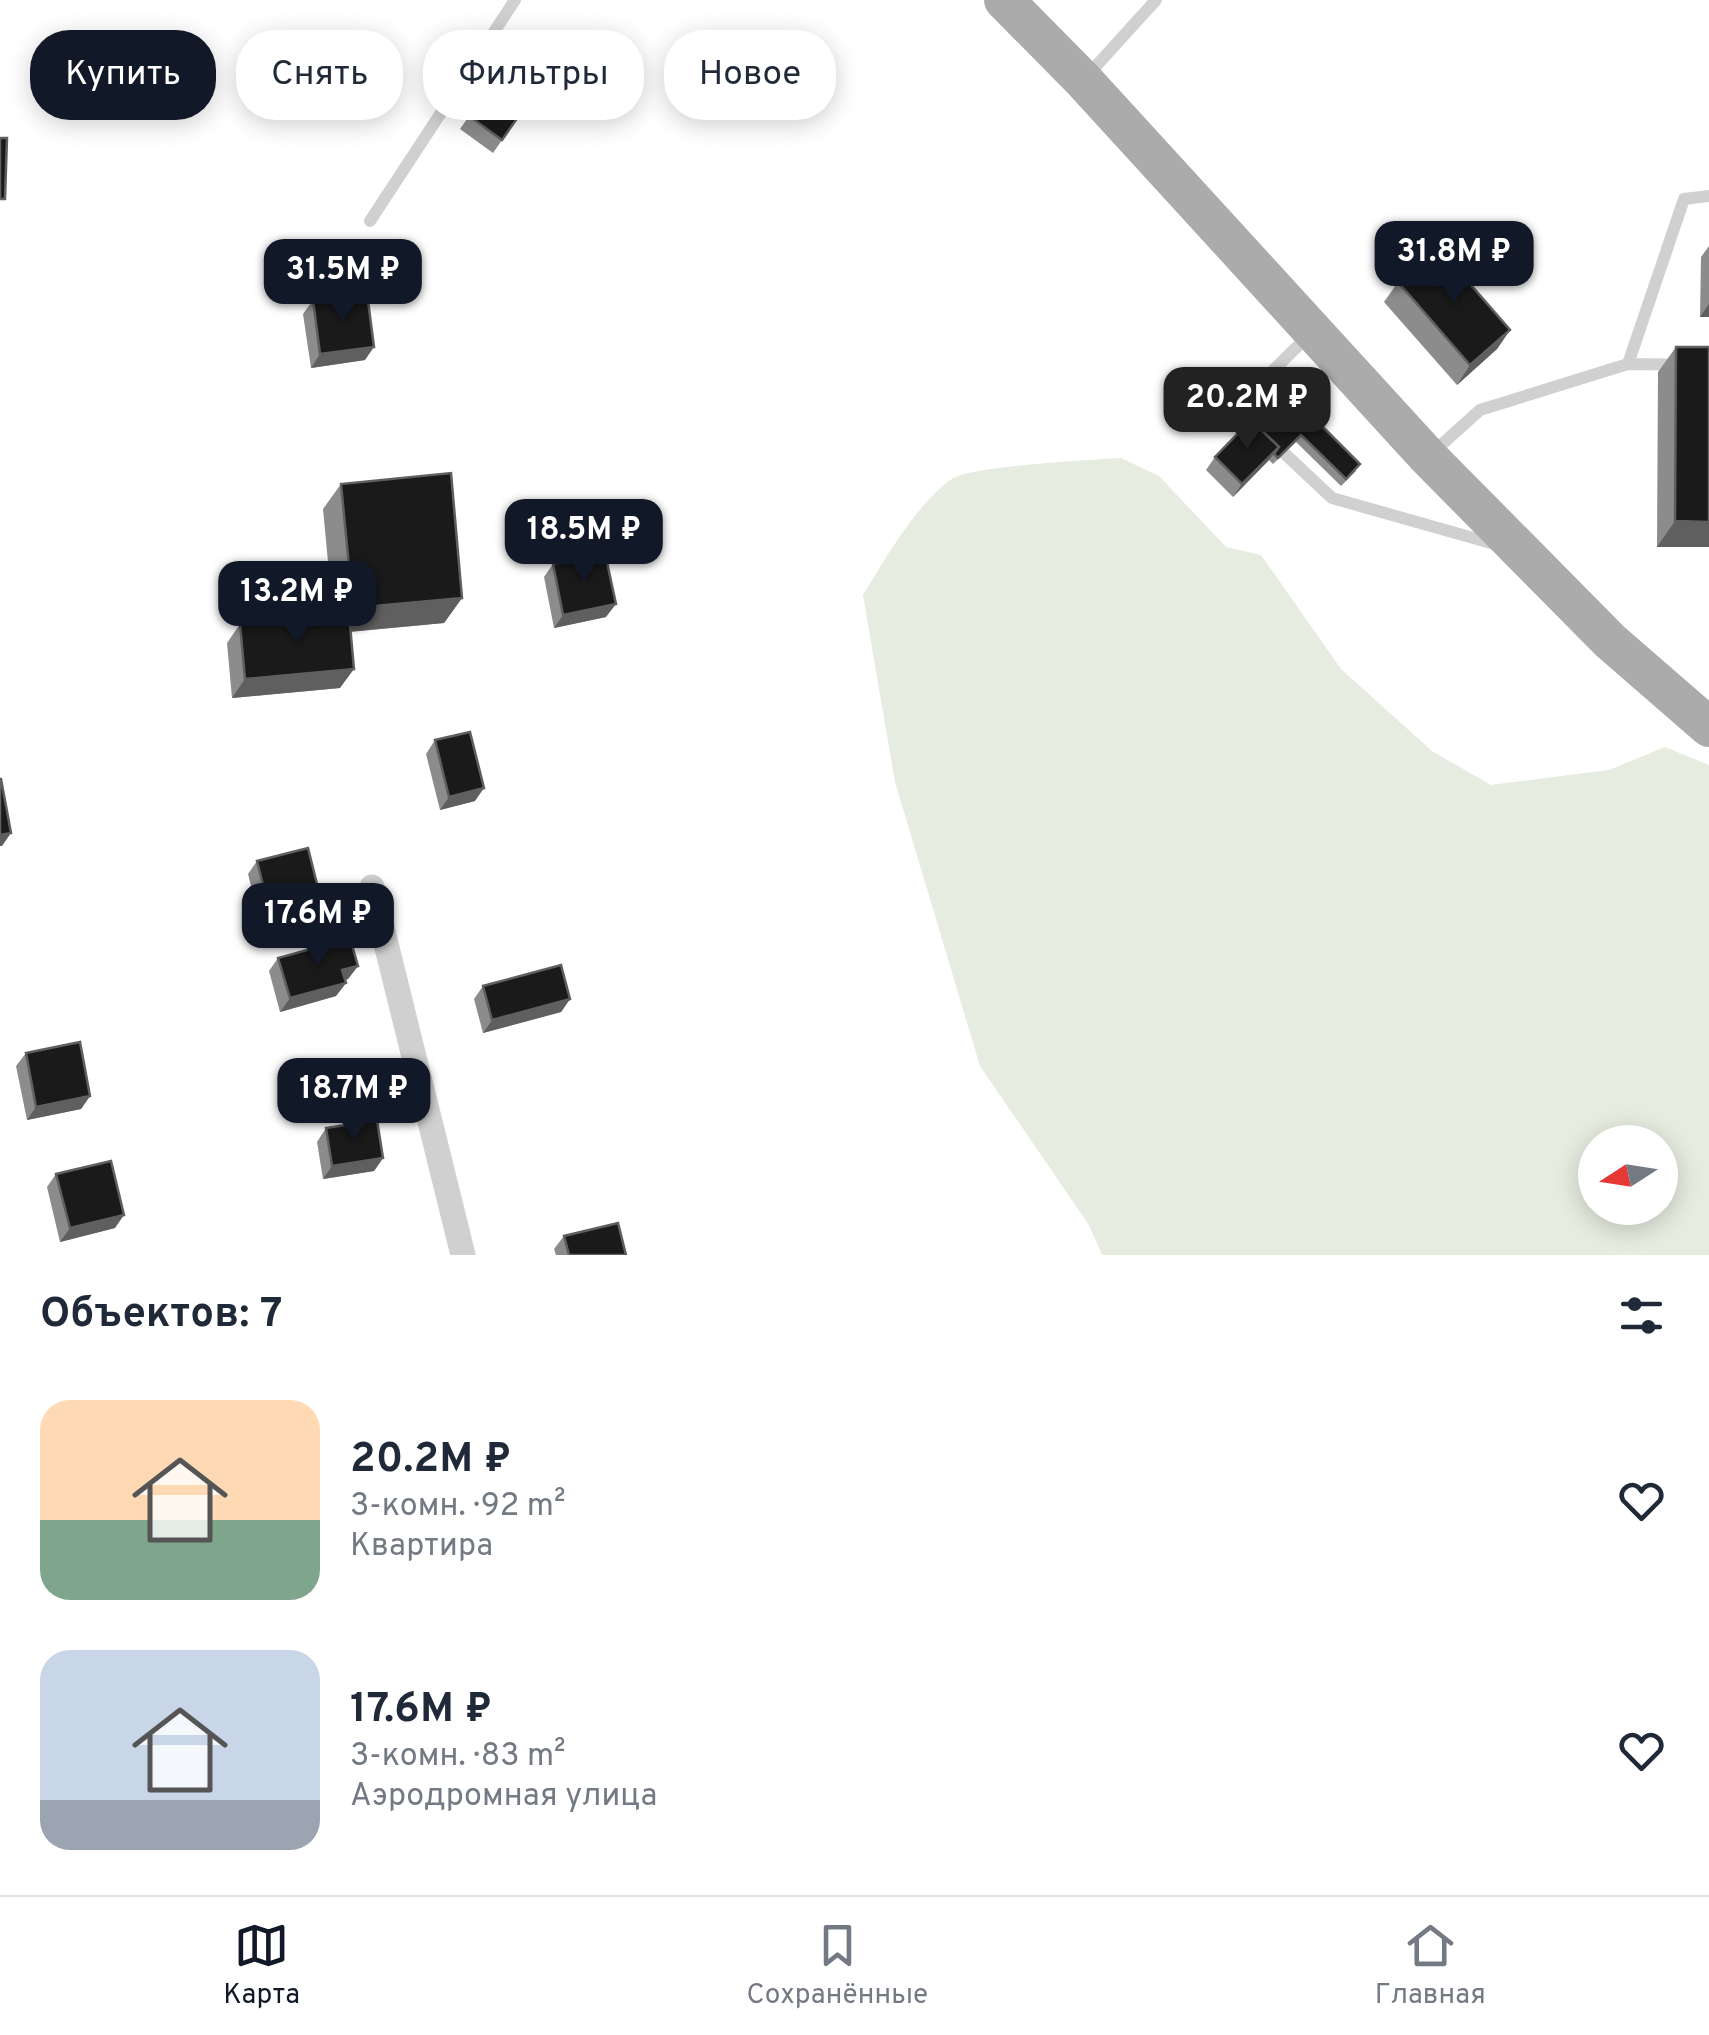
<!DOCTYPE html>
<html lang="ru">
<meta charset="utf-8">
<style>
body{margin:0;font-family:Overpass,sans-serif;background:#f2f2f3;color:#1f2937;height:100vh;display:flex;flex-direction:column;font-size:38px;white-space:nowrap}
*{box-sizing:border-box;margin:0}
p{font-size:32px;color:#747a83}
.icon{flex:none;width:55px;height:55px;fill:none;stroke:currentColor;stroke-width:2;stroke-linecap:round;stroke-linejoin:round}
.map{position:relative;height:1255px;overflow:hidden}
.panel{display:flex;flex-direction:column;background:#fff;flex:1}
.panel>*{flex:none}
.guide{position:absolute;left:30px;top:30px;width:1000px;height:90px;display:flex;gap:20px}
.needle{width:65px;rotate:258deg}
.tools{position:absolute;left:1578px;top:1125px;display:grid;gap:20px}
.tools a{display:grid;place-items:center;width:100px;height:100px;border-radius:50%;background:#fff;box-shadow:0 5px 25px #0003;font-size:50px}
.price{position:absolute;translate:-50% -85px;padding:0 22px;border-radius:20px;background:#111827;color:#fff;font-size:32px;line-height:65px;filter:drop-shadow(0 2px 5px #0008)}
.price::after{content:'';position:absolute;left:50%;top:60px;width:30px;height:22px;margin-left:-15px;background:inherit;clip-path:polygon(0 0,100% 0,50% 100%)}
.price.selected{background:#222;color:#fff}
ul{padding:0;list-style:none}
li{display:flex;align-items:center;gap:30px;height:250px;padding:0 40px}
li span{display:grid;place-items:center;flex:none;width:280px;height:200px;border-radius:30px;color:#555}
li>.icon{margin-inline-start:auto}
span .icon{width:120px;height:120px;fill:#fffc;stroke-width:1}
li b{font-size:42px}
h2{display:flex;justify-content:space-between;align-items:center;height:120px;padding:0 40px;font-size:42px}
.tag{padding:0 35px;border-radius:40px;background:#fff;box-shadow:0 5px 25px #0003;font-size:35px;line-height:90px}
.tag.selected{background:#111827;color:#fff}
.tabs{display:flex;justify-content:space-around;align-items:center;height:140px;border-top:2px solid #e0e1e3;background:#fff;font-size:28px;color:#747a83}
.tabs a{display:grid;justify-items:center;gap:5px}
.tabs .selected{color:#111827}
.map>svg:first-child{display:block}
.green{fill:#e6ecdf;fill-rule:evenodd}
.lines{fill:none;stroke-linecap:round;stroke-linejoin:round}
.service{stroke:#d0d0d0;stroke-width:12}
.minor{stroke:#d0d0d0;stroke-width:25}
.primary{stroke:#ababab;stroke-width:40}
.wall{fill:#8c8c8c}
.shaded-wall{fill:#5f5f5f}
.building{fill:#1a1a1a;stroke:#5f5f5f;stroke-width:2.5}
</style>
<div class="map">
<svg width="1709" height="1255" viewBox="0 0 1709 1255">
<rect width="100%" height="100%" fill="#fff"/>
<!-- green -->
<path class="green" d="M1121,458L1159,476L1226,547L1261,555L1341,669L1432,751L1491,785L1609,770L1665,747L1709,765V1255H1102L1089,1225L980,1066L895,782L863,595C886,558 916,504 952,479C971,466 1091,460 1121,458ZM1595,1142H1660V1208H1595Z"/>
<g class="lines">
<!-- service -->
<path class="service" d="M1087,76L1156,0
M370,221L515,0
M1628,364L1684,199L1709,196
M1253,423L1236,407L1311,333
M1284,453L1332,498L1498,545
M1430,455L1480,410L1628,364L1709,365"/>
<!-- minor -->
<path class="minor" d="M372,887L463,1255"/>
<!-- primary -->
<path class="primary" d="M1004,0L1083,80L1428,457L1610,641L1709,727"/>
</g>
<!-- wall -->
<path class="wall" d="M508,60L541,84L493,153L460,129Z
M1709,246V317H1700L1701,257Z
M1398,282L1510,330L1497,349L1457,385L1384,302Z
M313,300L365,360L311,368L303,314Z
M1676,347L1709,547H1657L1658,372Z
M1262,403L1356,471L1341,486L1296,442L1273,464L1269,460L1233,497L1206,470L1215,457L1261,413L1257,409Z
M341,484L462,598L444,623L350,632L340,688L232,698L227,643L240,624L333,615L323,509Z
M553,564L606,617L554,628L544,577Z
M435,740L475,801L440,810L426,754Z
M257,861L321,900L312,914L261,926L248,874Z
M278,958L358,966L348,979L345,980L346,983L336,996L280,1012L269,971Z
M483,986L570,999L561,1012L483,1033L474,999Z
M26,1053L90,1096L81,1109L27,1120L16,1066Z
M326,1128L383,1158L374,1171L323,1179L317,1142Z
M56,1174L115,1228L60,1242L47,1187Z
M564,1236L626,1255H556L554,1249Z"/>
<!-- shaded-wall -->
<path class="shaded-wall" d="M1709,304V317H1700Z
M1510,330L1497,349L1457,385L1470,365Z
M374,347L365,360L311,368L320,354Z
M1279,447L1269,460L1233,497L1242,484Z
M1675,521L1709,522V547H1657Z
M462,598L444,623L335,633L353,608Z
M616,604L606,617L554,628L563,615Z
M354,669L340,688L232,698L245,679Z
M484,788L475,801L440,810L449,797Z
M11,833L2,846H0V835Z
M321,900L312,914L261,926L270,913Z
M358,966L348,979L333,984L342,970Z
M346,983L336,996L280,1012L290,998Z
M570,999L561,1012L483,1033L492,1020Z
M90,1096L81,1109L27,1120L36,1107Z
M383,1158L374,1171L323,1179L332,1166Z
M124,1215L115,1228L60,1242L70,1228Z"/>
<!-- building -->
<path class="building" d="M508,60L541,84L502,140L469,116Z
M0,138H7L5,199H0Z
M1438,247L1510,330L1470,365L1398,282Z
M367,293L374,347L320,354L313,300Z
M1676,347H1709V522L1675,521Z
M1280,384L1360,464L1346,479L1301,435L1278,458L1274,454L1279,447L1252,421L1267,407L1262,403Z
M1251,420L1279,447L1242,484L1215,457Z
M451,473L462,598L353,608L341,484Z
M605,553L616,604L563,615L553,564Z
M349,614L354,669L245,679L240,624Z
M470,732L484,788L449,797L435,740Z
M0,779H1L11,833L0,835Z
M308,848L321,900L270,913L257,861Z
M350,938L358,966L342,970L346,983L290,998L278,958Z
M561,965L570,999L492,1020L483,986Z
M80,1042L90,1096L36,1107L26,1053Z
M377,1120L383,1158L332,1166L326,1128Z
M111,1161L124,1215L70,1228L56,1174Z
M618,1223L626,1255H569L564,1236Z"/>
</svg>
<div class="tools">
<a><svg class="needle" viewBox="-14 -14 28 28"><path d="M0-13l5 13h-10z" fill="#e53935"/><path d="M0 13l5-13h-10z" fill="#747a83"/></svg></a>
</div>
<b class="price" style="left:1454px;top:306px">31.8M ₽</b>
<b class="price" style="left:343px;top:324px">31.5M ₽</b>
<b class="price selected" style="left:1247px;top:452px">20.2M ₽</b>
<b class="price" style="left:584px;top:584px">18.5M ₽</b>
<b class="price" style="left:297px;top:646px">13.2M ₽</b>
<b class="price" style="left:318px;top:968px">17.6M ₽</b>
<b class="price" style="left:354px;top:1143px">18.7M ₽</b>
<div class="guide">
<a class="tag selected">Купить</a>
<a class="tag">Снять</a>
<a class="tag">Фильтры</a>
<a class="tag">Новое</a>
</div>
</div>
<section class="panel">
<h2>Объектов: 7<svg class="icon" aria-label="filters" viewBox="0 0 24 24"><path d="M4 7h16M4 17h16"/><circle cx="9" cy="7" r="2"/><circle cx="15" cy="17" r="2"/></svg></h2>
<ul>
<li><span style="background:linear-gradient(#ffd9b3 60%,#7fa58c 0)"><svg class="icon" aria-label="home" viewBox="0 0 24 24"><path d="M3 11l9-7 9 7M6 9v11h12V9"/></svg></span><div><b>20.2M ₽</b><p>3-комн. · 92 m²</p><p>Квартира</p></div><svg class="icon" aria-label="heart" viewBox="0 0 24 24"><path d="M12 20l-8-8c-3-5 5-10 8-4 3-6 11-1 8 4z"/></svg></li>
<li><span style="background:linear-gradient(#c9d6e8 75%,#9aa5b1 0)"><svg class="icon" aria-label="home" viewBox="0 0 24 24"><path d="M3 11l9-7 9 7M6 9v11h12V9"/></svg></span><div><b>17.6M ₽</b><p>3-комн. · 83 m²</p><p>Аэродромная улица</p></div><svg class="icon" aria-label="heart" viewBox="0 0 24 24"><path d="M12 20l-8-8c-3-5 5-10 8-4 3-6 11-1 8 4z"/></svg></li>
</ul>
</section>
<nav class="tabs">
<a class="selected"><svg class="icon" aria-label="map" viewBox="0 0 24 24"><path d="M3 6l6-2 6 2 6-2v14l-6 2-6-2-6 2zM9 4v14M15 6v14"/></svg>Карта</a>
<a><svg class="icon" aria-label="saved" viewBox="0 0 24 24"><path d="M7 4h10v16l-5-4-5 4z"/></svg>Сохранённые</a>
<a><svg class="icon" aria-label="home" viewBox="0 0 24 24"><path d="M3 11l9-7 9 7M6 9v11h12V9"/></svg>Главная</a>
</nav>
